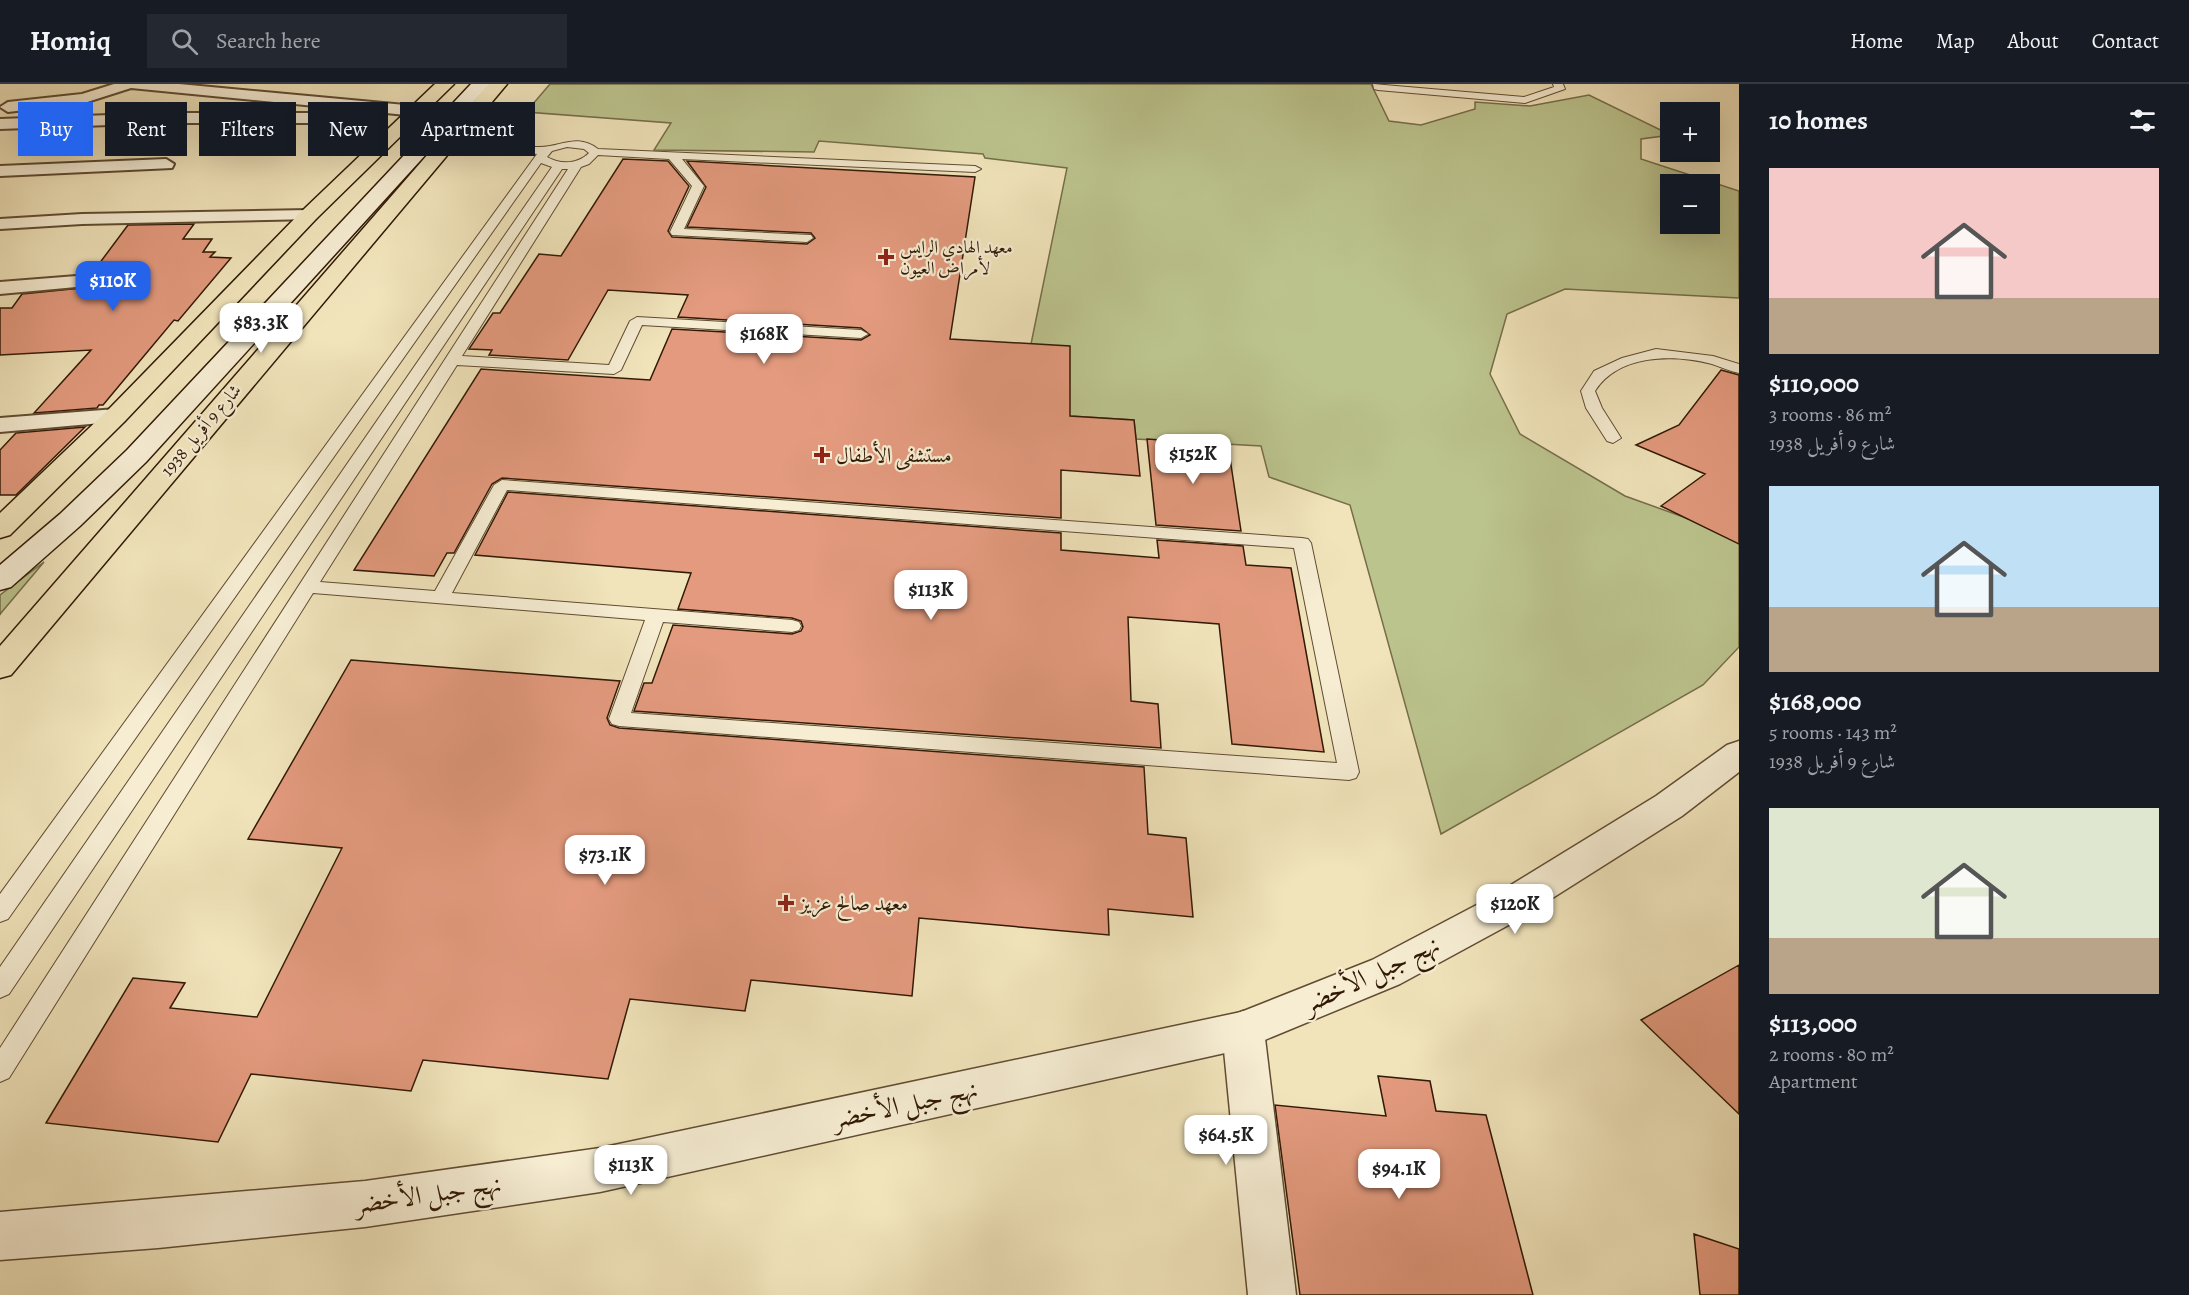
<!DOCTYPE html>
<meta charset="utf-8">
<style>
body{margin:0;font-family:Alegreya,Amiri,serif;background:#242831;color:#f1f3f6;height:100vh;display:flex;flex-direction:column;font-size:22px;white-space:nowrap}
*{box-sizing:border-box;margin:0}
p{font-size:20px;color:#9ea1a6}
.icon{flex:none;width:33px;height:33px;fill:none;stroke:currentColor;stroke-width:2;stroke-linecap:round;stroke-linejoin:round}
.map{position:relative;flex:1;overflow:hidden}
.panel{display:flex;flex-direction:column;background:#171b24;width:450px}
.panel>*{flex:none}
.hud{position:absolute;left:18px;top:18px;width:570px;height:54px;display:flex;gap:12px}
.tools{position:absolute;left:1660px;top:18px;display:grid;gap:12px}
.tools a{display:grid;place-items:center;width:60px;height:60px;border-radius:0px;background:#171b24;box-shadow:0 6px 24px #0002;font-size:30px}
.price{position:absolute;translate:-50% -51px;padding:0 14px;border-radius:12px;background:#fff;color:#222;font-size:20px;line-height:39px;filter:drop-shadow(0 2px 3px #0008)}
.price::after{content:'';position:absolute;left:50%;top:36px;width:18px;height:14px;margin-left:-9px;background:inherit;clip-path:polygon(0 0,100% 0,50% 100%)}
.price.on{background:#2563eb;color:#fff}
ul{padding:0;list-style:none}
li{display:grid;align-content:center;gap:12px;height:318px;padding:0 30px}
li span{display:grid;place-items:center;height:186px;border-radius:0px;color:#555}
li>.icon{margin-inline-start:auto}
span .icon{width:108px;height:108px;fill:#fffc;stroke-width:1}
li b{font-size:26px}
h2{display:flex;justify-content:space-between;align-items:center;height:72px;padding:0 30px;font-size:26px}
.tag{padding:0 21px;border-radius:0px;background:#171b24;box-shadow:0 6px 24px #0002;font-size:21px;line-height:54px}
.tag.on{background:#2563eb;color:#fff}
header{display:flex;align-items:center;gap:36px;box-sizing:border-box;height:84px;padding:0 30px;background:#171b24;border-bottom:2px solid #363941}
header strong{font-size:28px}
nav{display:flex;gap:33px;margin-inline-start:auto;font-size:21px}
.search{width:420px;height:54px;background:#242831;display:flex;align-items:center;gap:15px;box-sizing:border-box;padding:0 21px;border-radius:0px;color:#9ea1a6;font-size:22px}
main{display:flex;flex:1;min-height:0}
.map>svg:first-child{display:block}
.green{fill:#bcc48e;stroke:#766e4a;stroke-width:1.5;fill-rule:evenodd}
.building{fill:#e39a7e;stroke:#311905;stroke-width:1.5}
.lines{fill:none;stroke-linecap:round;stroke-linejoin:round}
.service-casing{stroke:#614c32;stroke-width:2}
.pedestrian-casing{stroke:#614c32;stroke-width:4}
.minor-casing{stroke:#614c32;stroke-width:3}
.tertiary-casing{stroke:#614c32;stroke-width:3}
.secondary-casing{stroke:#311905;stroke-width:3}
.primary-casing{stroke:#311905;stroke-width:3}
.service{fill:#f6edd3;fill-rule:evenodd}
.pedestrian{fill:#f6edd3;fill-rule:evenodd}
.minor{fill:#f6edd3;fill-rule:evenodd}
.tertiary{fill:#f6edd3;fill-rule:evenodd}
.secondary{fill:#f6edd3;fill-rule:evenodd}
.primary{fill:#f1e4bb;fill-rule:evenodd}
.poi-dot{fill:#8f2418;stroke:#f6edd3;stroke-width:2}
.labels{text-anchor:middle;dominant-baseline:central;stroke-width:4.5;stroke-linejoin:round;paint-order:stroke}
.far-poi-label{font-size:18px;fill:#311905;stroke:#f6edd3;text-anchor:start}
.far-street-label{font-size:18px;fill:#311905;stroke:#f6edd3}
.poi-label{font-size:21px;fill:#311905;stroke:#f6edd3;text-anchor:start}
.near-street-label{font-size:26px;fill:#311905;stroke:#f6edd3}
</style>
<header>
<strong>Homiq</strong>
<div class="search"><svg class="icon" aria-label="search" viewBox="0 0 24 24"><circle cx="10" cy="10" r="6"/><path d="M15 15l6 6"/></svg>Search here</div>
<nav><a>Home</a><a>Map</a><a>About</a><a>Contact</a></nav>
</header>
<main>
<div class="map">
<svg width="1739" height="1211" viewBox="0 0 1739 1211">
<rect width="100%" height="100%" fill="#f1e4bb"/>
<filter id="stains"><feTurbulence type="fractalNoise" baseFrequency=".00333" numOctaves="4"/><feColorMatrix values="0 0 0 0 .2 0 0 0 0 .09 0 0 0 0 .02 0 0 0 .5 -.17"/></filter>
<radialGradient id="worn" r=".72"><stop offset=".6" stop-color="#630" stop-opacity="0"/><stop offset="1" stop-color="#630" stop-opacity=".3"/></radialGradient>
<!-- green -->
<path class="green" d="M550,0H1371L1389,37L1421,41L1475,25V18L1530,22L1589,11L1671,51L1641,55V75L1739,107V214L1565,205L1507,230L1490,290L1520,350L1625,412L1739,453V563L1703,601L1441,750L1350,421L1269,393L1261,362L1136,355L1134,336L1070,332L1031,260L1067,84L985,74L983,70L819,57L814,68L654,66L671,39L526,28ZM1671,100H1710V140H1671Z
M44,478L1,529L0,531V511Z"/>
<!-- building -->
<path class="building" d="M623,75L668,77L689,102L668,147L672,153L807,160L815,154L811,149L687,143L706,103L687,77L975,93L950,255L1070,262V332L1134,336L1140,392L1061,386V434L502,394L492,400L454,469H447L434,492L354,486L481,285L650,296L672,245L861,256L870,251L861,244L678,233L688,211L608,206L568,276L489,271L492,266L469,265L493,229H500L539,170L561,172Z
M194,140L183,155H212L203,168H215L210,173L231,174L178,237L174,236L103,321H99L97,324L34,329L91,266L0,271V224H12L22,210L111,201L114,196L111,191L103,188H93L128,141Z
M1721,286L1739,291V460L1661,422L1705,390L1636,361L1679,341Z
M85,343L16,411H0V366L16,349Z
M1147,355L1228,361L1241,447L1156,441Z
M508,408L1061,449V466L1159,474L1157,456L1243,462L1246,481L1291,484L1324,668L1232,660L1219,540L1128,533L1131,617L1158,620L1161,664L634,627L644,599H652L673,541L792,550L801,547L803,543L801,537L792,534L678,525L691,489L475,471Z
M351,576L620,597L607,634L610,641L619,644L1144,683L1148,750L1186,754L1193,833L1108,825L1109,851L919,834L912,912L751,896L745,927L630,915L608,995L423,976L411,1007L251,990L218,1058L46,1039L133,894L185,899L170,924L257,933L342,764L248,755Z
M1739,881V1030L1641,936Z
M1378,992L1430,997L1436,1027L1486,1031L1533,1211H1300L1275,1021L1386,1032Z
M1694,1150L1739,1165V1211H1700Z"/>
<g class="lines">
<defs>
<path id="service" d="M1373,0L1524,13L1554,3L1553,0H1563L1565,5L1525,19L1378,6L1374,5Z
M446,56C477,58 509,64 540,63C561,63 577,49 598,65L975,82L981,85L975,88L682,75L704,102L684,145L811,151L813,154L807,158L672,151L670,148L692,102L669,75L598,71L589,80L581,83L462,272L609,281L630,237L637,233L861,246L868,250L861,254L642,241L621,286L614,290L457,281L320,498L435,507L494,401L502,396L1302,454L1308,455L1311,459L1359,688L1356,694L1349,696L619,642L612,640L609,635L645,536L313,509L9,994L0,998V964L568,85H562L9,910L0,914V883L552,83L541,79L8,835L0,838V810L537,70L442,61L440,59ZM567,63L584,65L589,69C578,80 561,81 547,73L552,67ZM507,406L1294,464L1337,679L631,629L663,538L792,548L799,546L801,542L799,538L792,536L452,509Z
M1656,265L1713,272L1739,280V289C1730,287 1721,283 1712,280C1673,270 1619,270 1595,307L1602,324L1621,354L1613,359L1607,357L1586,324L1581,307L1594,287L1622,274Z"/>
<path id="pedestrian" d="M114,0H179L416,22L424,27L416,32L131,4L84,19L8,28L0,23L8,18L82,10Z
M165,29H348L356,34L348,39H165L0,45V35Z
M166,75L174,80L172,84L0,92V82Z
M309,126L315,127L318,131L315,135L82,140L0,145V135L82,130Z
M102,190L109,192L112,196L109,200L0,210V198Z
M116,325L124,327L127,332L124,337L0,348V334Z"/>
<path id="minor" d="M1243,927L1258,933L1264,946L1296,1211H1248L1222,946L1228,933Z"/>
<path id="tertiary" d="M1739,657V688L1682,732L1516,837L1400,900L1243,965L600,1108L365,1143L158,1164L0,1176V1128L365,1097L600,1064L1241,928L1372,876L1488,815L1656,712L1727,661Z"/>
<path id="secondary" d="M471,0H490L146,378L80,442L11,503L0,506V481L60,430L127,366Z"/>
<path id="primary" d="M435,0H454L316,135L125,337L10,451L0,454V429L107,327L302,127Z
M489,0H507L11,591L0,594V562Z"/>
</defs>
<!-- service casing -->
<use href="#service" class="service-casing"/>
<!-- pedestrian casing -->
<use href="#pedestrian" class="pedestrian-casing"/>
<!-- minor casing -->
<use href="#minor" class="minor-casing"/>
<!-- tertiary casing -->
<use href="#tertiary" class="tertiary-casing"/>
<!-- secondary casing -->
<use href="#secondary" class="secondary-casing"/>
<!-- primary casing -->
<use href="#primary" class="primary-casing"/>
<!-- service -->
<use href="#service" class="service"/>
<!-- pedestrian -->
<use href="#pedestrian" class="pedestrian"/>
<!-- minor -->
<use href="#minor" class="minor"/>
<!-- tertiary -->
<use href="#tertiary" class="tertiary"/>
<!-- secondary -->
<use href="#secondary" class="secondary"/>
<!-- primary -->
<use href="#primary" class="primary"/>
</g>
<!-- markers -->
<g class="poi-dot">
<path d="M883 164h6v6h6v6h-6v6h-6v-6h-6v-6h6z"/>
<path d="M819 362h6v6h6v6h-6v6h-6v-6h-6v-6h6z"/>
<path d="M783 810h6v6h6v6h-6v6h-6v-6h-6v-6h6z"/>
</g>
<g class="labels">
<!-- far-poi labels -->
<g class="far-poi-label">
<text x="900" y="163">معهد الهادي الرايس<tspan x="900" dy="21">لأمراض العيون</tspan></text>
</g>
<!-- far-street labels -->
<g class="far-street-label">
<text transform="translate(201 346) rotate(-50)">شارع 9 أفريل 1938</text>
</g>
<!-- poi labels -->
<g class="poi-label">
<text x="836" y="371">مستشفى الأطفال</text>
<text x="800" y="819">معهد صالح عزيز</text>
</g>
<!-- near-street labels -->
<g class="near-street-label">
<text transform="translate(1371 890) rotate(-25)">نهج جبل الأخضر</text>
<text transform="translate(905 1020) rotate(-12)">نهج جبل الأخضر</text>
<text transform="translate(428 1110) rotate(-8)">نهج جبل الأخضر</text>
</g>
</g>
<rect width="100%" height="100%" filter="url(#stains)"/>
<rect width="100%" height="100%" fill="url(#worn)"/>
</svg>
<div class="tools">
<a>+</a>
<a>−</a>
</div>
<b class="price on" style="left:113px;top:228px">$110K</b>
<b class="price" style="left:261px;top:270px">$83.3K</b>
<b class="price" style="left:764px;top:281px">$168K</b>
<b class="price" style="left:1193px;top:401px">$152K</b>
<b class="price" style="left:931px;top:537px">$113K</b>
<b class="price" style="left:605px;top:802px">$73.1K</b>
<b class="price" style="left:1515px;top:851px">$120K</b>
<b class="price" style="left:1226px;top:1082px">$64.5K</b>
<b class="price" style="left:631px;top:1112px">$113K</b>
<b class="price" style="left:1399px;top:1116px">$94.1K</b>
<div class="hud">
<a class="tag on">Buy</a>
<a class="tag">Rent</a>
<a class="tag">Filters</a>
<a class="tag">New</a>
<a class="tag">Apartment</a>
</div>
</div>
<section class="panel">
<h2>10 homes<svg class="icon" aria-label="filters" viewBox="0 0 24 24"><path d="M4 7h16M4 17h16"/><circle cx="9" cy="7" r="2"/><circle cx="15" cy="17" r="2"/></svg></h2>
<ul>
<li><span style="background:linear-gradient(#f6c9c9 70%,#b9a48a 0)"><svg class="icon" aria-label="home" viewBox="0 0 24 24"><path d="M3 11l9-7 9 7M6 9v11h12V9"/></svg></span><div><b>$110,000</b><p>3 rooms · 86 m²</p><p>شارع 9 أفريل 1938</p></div></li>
<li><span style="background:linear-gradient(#bfe0f5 65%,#b9a48a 0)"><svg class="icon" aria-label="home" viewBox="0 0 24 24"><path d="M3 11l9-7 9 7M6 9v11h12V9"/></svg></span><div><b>$168,000</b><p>5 rooms · 143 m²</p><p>شارع 9 أفريل 1938</p></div></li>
<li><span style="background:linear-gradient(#dfe7d0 70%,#b9a48a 0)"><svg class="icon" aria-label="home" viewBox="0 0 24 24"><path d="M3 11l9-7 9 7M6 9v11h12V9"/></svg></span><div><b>$113,000</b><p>2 rooms · 80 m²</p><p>Apartment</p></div></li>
</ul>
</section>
</main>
